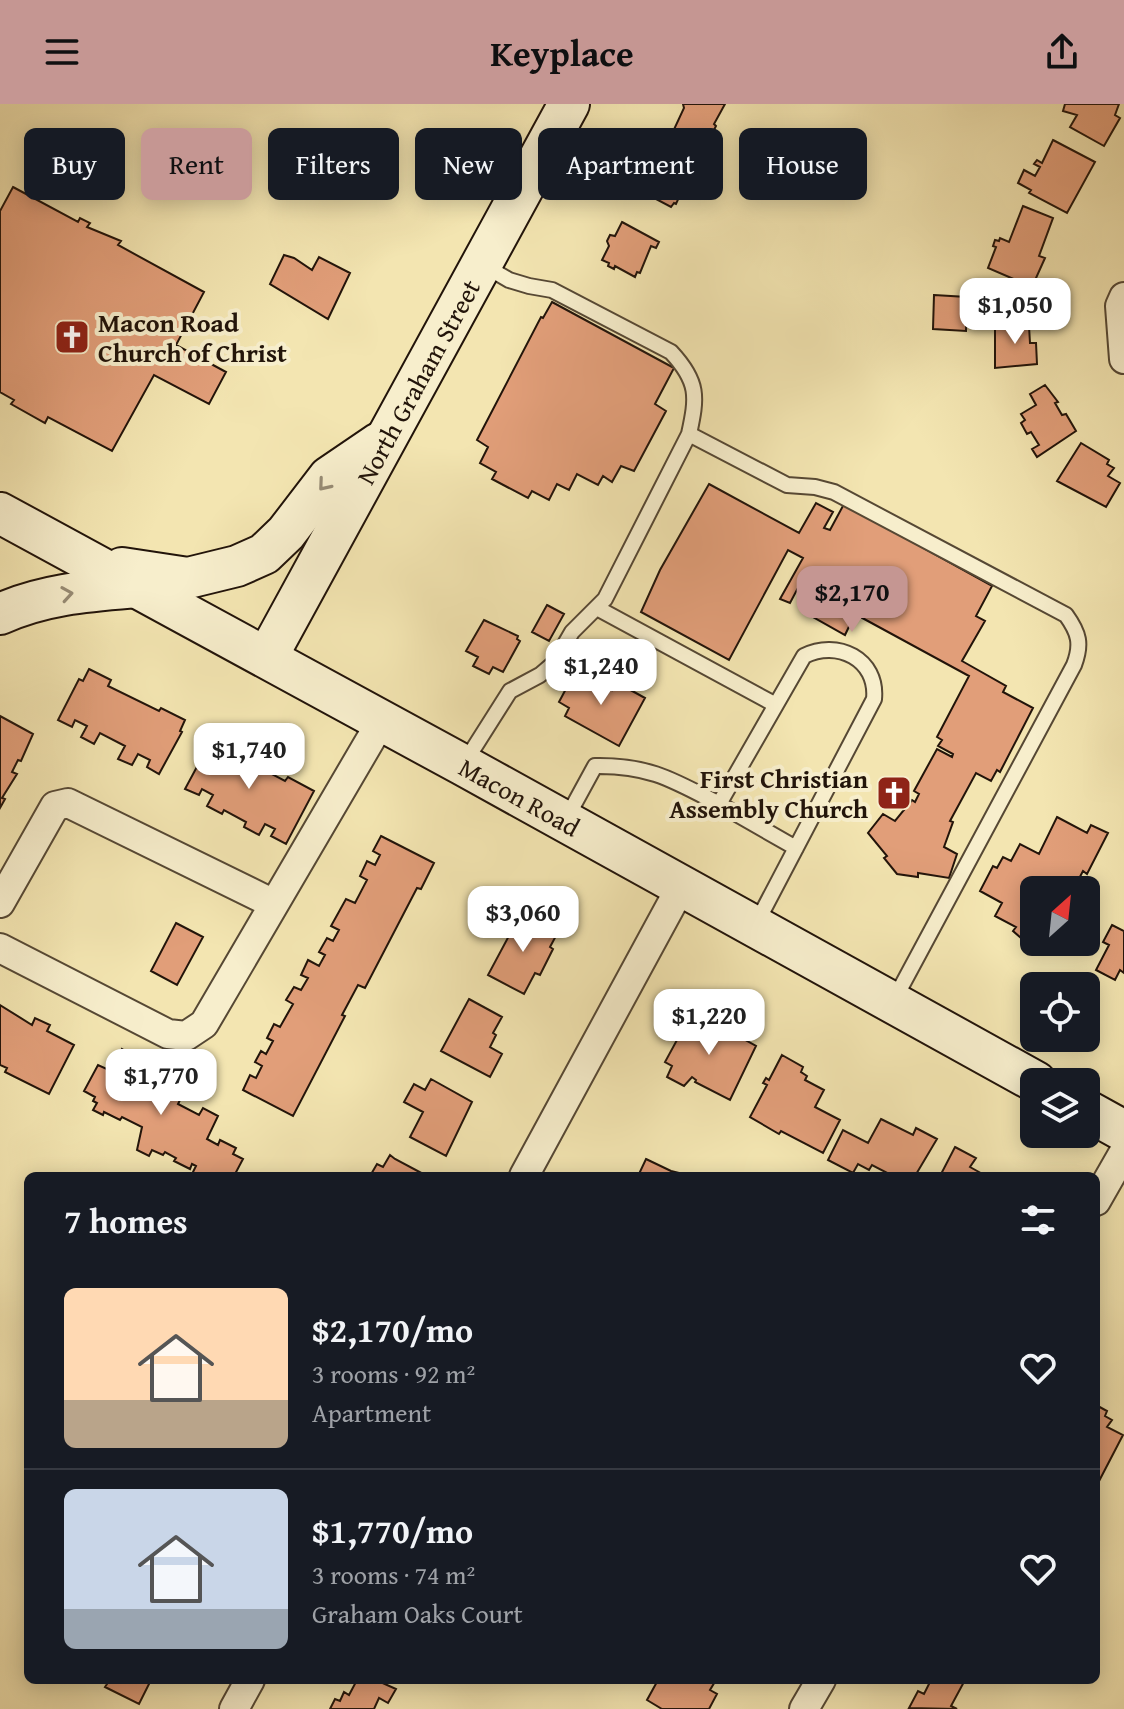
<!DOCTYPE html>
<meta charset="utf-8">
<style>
body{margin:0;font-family:"Gentium Book Plus",serif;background:#20242c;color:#f1f3f6;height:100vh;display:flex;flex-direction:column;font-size:30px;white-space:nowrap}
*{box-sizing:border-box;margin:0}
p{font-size:26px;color:#9ea1a6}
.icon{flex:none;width:44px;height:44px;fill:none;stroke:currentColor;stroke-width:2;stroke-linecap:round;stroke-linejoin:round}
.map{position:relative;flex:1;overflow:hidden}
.sheet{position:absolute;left:24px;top:1068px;width:1076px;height:512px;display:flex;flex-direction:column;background:#171b24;border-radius:12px;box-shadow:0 4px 20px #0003}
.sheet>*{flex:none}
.guide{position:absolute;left:24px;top:24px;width:1076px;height:72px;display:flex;gap:16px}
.needle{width:52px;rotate:27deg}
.tools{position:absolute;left:1020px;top:772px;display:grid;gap:16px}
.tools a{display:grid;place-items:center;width:80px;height:80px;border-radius:12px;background:#171b24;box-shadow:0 4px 20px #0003;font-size:40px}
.price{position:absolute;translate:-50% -68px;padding:0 18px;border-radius:16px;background:#fff;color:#222;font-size:26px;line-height:52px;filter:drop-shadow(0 2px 4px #0008)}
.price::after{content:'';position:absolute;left:50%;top:48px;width:24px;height:18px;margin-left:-12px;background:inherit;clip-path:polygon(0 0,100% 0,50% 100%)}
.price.on{background:#c59692;color:#111}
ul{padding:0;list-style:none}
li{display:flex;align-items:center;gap:24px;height:200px;padding:0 40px}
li+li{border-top:2px solid #363941}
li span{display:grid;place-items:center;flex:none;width:224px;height:160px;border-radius:12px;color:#555}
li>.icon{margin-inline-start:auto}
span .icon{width:96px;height:96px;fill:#fffc;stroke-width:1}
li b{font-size:34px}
h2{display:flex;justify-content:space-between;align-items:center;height:96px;padding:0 40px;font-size:34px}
.pill{padding:0 28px;border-radius:12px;background:#171b24;box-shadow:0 4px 20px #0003;font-size:28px;line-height:72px}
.pill.on{background:#c59692;color:#111}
header{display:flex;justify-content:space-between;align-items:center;height:104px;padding:0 40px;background:#c59692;color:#111;font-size:36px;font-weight:700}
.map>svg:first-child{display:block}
.building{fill:#e19e79;stroke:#22140a;stroke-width:2}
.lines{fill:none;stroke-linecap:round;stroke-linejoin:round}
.lane-casing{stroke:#564834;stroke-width:18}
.street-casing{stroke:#564834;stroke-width:32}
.secondary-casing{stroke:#22140a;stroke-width:44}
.lane{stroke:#f7eecc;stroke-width:14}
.street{stroke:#f7eecc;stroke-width:28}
.secondary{stroke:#f7eecc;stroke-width:40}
.oneway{stroke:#978c75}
.labels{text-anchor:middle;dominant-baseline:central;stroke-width:8;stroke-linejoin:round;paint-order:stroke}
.poi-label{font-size:26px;font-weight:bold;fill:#22140a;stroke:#f7eecc;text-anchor:start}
.street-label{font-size:26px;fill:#22140a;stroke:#f7eecc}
</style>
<header><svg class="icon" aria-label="menu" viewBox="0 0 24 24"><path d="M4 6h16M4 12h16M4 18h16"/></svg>Keyplace<svg class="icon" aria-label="share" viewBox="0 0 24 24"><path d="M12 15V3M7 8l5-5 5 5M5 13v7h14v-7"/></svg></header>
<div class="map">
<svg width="1124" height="1605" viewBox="0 0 1124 1605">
<rect width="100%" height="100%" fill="#f3e5b1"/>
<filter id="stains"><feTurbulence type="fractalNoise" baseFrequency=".0025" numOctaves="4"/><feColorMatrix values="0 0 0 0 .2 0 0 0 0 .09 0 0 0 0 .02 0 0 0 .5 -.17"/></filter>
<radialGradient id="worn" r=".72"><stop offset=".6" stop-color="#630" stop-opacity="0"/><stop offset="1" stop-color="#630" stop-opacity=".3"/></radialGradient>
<!-- building -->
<path class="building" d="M683,0H725L714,20L716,22L712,30L709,28L698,49L670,34L684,4Z
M1065,0H1119L1115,11L1120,14L1104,42L1070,23L1077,11L1063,7Z
M1053,36L1095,58L1067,109L1029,89L1031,86L1018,79L1024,66L1035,72L1040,63L1034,60L1037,56L1042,59Z
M659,50L691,67L676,100L674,99L671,103L639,86L646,73L642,71L648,60L652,63Z
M13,83L78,118L80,114L90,119L87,123L121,137L118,141L204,188L176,241L226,268L209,300L154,271L112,347L48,313L45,319L11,300L14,296L0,288V107Z
M1023,102L1053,114L1039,152L1045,154L1032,183L988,164L996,143L993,142L995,136L999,137L1000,134L1009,138Z
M622,118L659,138L656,144L651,142L640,169L637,168L635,173L615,162L614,165L608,162L609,159L602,156L609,142L607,137L610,131L615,132Z
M284,151L294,154L312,166L319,153L350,169L328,215L270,180Z
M934,191L967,193L966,227L933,225Z
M552,198L674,264L655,300L666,307L634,367L621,362L612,378L603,372L598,381L577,370L569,386L557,380L549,396L532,387L528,394L492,375L496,368L480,359L488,343L477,336L541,213L543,214Z
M1025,213V222H1029L1030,239H1036L1037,260L995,264V224L1015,223V214Z
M1045,281L1058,298L1055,299L1062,311L1066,310L1076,327L1037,353L1032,345L1039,341L1031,328L1027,330L1021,319L1025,316L1021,310L1036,301L1030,290Z
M1081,339L1109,356L1107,360L1114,364L1108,372L1120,379L1106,403L1057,377Z
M709,380L799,429L816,399L833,408L824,424L830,426L844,400L992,482L976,512L985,517L962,557L1006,582L1003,588L1033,604L1000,668L997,666L991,677L976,669L950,717L953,718L944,743L957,750L949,774L918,769V773L897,770L884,754L887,752L868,729L883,710L895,717L912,696L915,698L919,690L914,687L937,645L952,653L953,650L938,642L942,636L937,633L969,572L855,510L845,531L806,509L817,489L800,480L790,499L780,495L803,454L788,446L729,556L641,508L660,466Z
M547,501L564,510L549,537L532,528Z
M484,516L518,532L517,535L520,537L503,568L493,563L489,570L473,562L478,553L466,547Z
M89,565L111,576L108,582L159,607L161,604L185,616L180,627L182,628L159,670L147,663L150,656L138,650L132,661L118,655L125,642L100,629L94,640L81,633L87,622L75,616L72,623L58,616L79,575L83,577Z
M576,566L612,586L616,578L645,594L619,642L565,612L569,604L559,598Z
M0,612L33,630L21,657L18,656L12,668L17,670L2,694L5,695L0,704Z
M213,633L238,646L236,651L285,677L288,673L314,687L286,740L271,732L275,725L265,720L259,731L244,723L246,718L224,706L222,710L207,702L213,691L202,685L199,691L185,685Z
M1057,713L1087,729L1091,721L1108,729L1087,770L1083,767L1073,786H1034V833L1027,829L1025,834H1021L1013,827L1016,823L995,812L1002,799L980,787L993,762L997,764L1003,753L1011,757L1020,740L1039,750Z
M381,732L434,759L421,785L417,784L365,884L358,881L342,911L345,912L293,1012L243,986L250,971L256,974L262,962L255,958L261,947L266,950L273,937L267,934L274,920L280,923L293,900L286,896L294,883L301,886L308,874L301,871L308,856L319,862L325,851L319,848L327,834L333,837L339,826L331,822L346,795L355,799L367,776L360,772L367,757L375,761L380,751L373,747Z
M516,809L557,830L550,843L553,845L540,871L535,869L524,890L488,871L511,828L507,826Z
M176,819L203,833L177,881L151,867Z
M1112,821L1124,827V869L1120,866L1115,876L1096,866L1109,841L1103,838Z
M469,895L502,913L493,929L496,931L490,943L502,950L490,973L441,947Z
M0,901L32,921L35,914L50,921L47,927L74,941L49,990L5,968L7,964L0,961Z
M690,912L699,917L702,912L756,942L730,996L695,978L696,976L692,973L684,982L667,973L672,962L665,958Z
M122,945L136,953L133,959L155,973L159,965L175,972L168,985L182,992L178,1000L199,1011L203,1004L218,1012L207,1035L218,1041L220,1036L236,1044L233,1050L243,1055L234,1072H196L192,1070L196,1062L192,1060L190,1065L174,1057L176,1054L165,1048L163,1051L152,1046L149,1052L137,1046L142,1023L122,1013L120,1016L104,1008L103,1011L93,1006L97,999L93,997L95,993L84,987L98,961L111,967Z
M782,951L803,963L801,968L807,972L805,976L824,986L815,1003L840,1016L823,1049L781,1027L779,1030L750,1013L767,981L763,979L766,974L769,976Z
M431,975L472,998L446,1052L410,1033L423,1008L404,998L414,980L425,986Z
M881,1015L913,1031L916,1024L937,1035L915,1072H893L872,1061L869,1066L858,1060L853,1069L828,1056L843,1026L868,1039Z
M955,1043L976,1054L970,1063L986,1072H940Z
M390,1051L395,1055L427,1072H370L377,1060L383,1063Z
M646,1055L671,1067L679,1069L678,1072H638Z
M1096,1301L1107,1307L1105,1312L1112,1316L1107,1323L1123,1331L1098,1379Z
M99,1576H151L139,1600L105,1583L107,1580Z
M357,1576H376L396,1585L388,1599L379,1594L374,1605H330L335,1595L340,1597L344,1588L349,1591Z
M658,1576H716L710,1586L717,1590L709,1605H662L647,1596Z
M928,1576H965L951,1602L957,1605L909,1604L918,1587L924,1590L929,1580L927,1579Z"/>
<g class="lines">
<defs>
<path id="lane" d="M485,162L509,176L529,182L552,186L671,248C699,278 697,293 689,330
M597,504L776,601
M465,658L510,587L540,571L554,559L572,528L605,495L689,330L787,381L815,383L834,388L1066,511C1079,529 1082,540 1074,561L893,898
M719,700L796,744
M565,717L595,662C649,661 673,676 719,700L804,552C837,535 878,555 874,595L756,820"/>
<path id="street" d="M1124,193L1120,202L1124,255
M0,799L55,702L68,699L274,800
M0,844L168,930L186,932L204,920L382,616
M524,1072L682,781
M1096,1097L1124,1048
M234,1605L250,1576
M804,1605L821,1576"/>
<g id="secondary">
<path id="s1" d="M0,409L463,661L1036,978"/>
<path d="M122,464L188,474L237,462L264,450L286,429L329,373L379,339"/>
<path d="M0,510C44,490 89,487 137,483"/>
<path id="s2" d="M267,553L569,0"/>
<path d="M1086,1006L1124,1027"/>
</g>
</defs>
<!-- lane casing -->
<use href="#lane" class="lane-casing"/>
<!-- street casing -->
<use href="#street" class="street-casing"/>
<!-- secondary casing -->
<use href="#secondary" class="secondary-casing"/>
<!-- lane -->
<use href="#lane" class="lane"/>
<!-- street -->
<use href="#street" class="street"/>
<!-- secondary -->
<use href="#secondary" class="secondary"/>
</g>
<!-- one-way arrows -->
<defs><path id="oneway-chevron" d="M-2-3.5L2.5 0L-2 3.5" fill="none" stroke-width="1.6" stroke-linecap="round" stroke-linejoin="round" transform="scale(2)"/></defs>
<g class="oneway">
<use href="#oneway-chevron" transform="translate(324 381) rotate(130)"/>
<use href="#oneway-chevron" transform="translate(67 490) rotate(-9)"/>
</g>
<!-- icons -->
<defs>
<symbol id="church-square" viewBox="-11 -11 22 22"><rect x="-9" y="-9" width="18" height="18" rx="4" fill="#8f2418" stroke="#f7eecc"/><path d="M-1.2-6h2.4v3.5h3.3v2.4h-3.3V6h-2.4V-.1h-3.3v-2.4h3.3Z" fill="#fff"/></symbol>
</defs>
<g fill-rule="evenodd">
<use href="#church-square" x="52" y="213" width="40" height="40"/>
<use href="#church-square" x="874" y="669" width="40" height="40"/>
</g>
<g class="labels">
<!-- poi labels -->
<g class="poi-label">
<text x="98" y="218">Macon Road<tspan x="98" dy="30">Church of Christ</tspan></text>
<text x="868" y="674" text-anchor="end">First Christian<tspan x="868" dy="30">Assembly Church</tspan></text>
</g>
<!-- street labels -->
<g class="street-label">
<text stroke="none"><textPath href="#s2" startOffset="314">North Graham Street</textPath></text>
<text stroke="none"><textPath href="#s1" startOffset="592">Macon Road</textPath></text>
</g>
</g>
<rect width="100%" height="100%" filter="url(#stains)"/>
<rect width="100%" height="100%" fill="url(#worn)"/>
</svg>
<div class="tools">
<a><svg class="needle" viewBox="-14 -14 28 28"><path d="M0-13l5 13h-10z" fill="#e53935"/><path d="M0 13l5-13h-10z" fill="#9ea1a6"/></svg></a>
<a><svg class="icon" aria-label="locate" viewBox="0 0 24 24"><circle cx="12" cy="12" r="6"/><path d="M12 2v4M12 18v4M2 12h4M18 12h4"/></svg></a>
<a><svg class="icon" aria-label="layers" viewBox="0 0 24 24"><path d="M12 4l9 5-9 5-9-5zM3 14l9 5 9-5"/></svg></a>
</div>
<b class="price" style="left:1015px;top:242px">$1,050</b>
<b class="price on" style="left:852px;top:530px">$2,170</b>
<b class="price" style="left:601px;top:603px">$1,240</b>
<b class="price" style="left:249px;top:687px">$1,740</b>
<b class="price" style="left:523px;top:850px">$3,060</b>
<b class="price" style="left:709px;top:953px">$1,220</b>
<b class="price" style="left:161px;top:1013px">$1,770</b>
<div class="guide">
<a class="pill">Buy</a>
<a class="pill on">Rent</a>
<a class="pill">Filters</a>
<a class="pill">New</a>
<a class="pill">Apartment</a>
<a class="pill">House</a>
</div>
<section class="sheet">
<h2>7 homes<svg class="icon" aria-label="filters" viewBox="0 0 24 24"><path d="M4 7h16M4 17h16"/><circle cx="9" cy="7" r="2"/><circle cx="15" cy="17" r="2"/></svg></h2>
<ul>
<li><span style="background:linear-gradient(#ffd9b3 70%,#b9a48a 0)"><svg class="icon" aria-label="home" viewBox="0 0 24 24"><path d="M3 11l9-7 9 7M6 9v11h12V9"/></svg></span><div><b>$2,170/mo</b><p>3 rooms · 92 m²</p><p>Apartment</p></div><svg class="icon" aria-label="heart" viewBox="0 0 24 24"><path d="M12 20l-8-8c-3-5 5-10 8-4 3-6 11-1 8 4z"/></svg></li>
<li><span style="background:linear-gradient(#c9d6e8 75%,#9aa5b1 0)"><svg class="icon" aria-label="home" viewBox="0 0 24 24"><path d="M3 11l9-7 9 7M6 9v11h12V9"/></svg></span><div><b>$1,770/mo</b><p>3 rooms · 74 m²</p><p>Graham Oaks Court</p></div><svg class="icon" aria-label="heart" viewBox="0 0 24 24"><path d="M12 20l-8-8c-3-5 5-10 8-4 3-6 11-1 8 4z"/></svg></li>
</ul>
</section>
</div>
